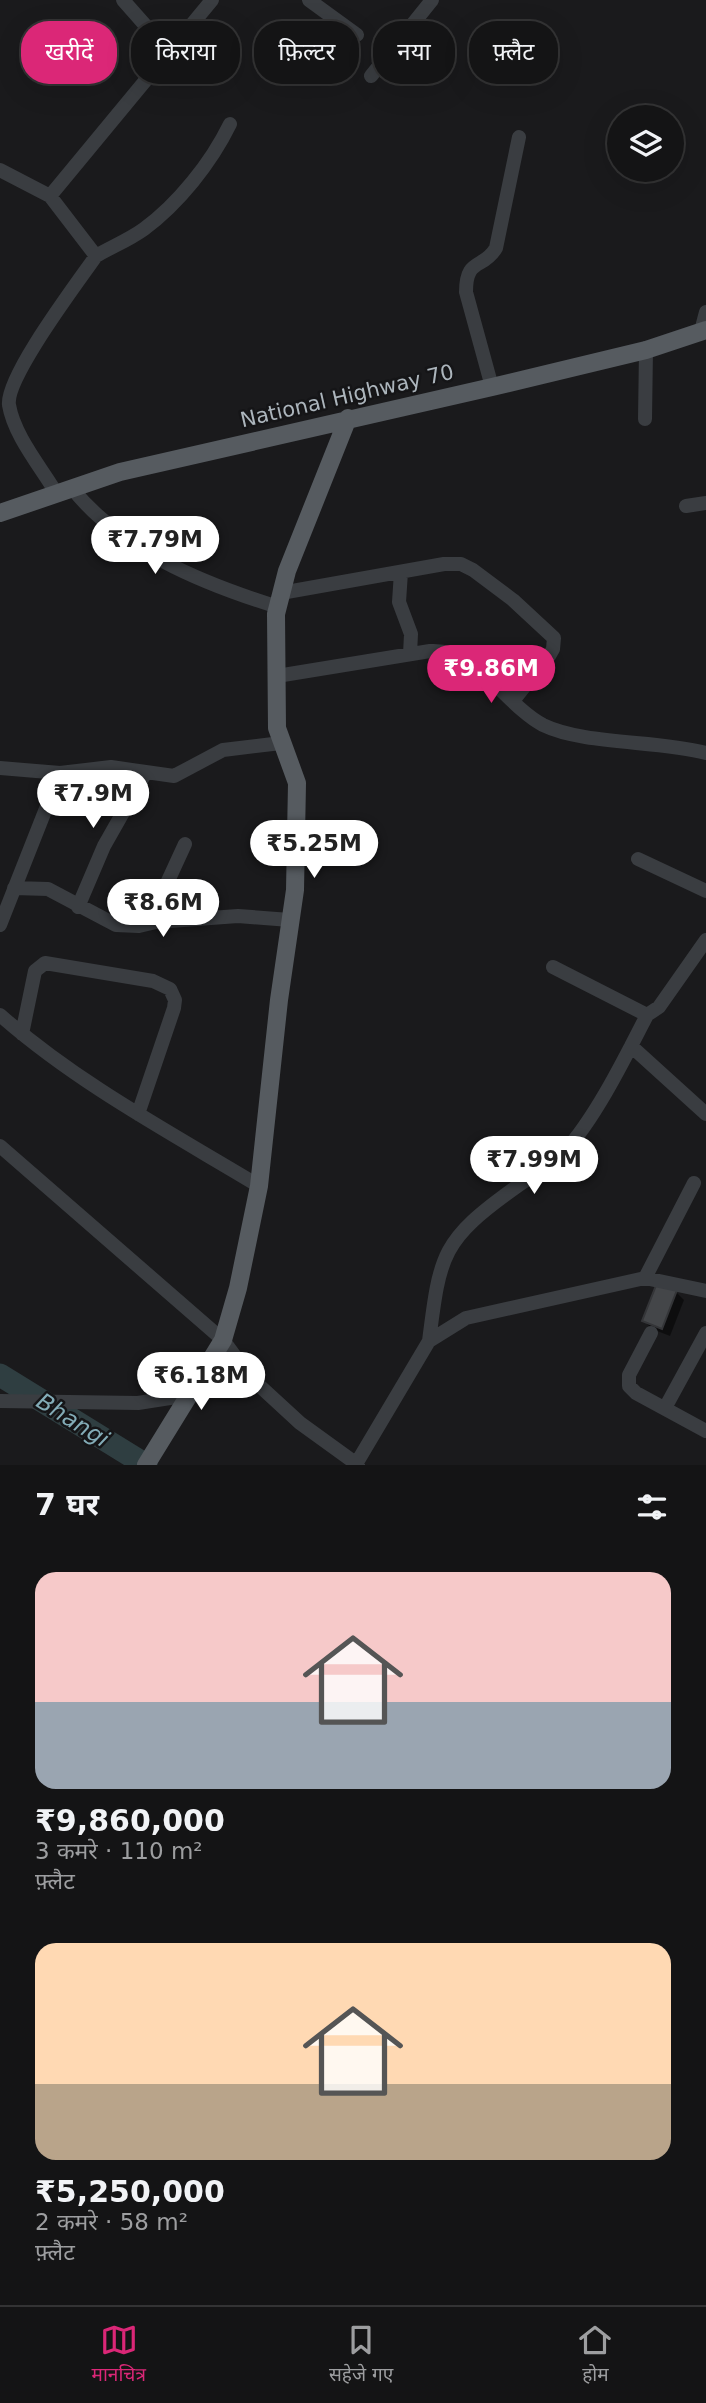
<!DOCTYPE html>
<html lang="hi">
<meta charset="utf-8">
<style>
body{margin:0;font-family:"DejaVu Sans","Noto Sans Devanagari",sans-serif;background:#212122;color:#f1f3f6;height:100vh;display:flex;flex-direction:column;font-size:26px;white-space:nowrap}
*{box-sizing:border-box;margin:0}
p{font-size:23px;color:#9d9ea0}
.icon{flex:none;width:38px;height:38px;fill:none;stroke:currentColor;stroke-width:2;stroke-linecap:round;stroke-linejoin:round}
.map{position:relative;height:1465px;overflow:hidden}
.drawer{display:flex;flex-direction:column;background:#141415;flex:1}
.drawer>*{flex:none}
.hud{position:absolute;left:21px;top:21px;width:665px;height:63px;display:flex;gap:14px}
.fabs{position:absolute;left:607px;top:105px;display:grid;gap:14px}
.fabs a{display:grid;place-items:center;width:77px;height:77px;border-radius:50%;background:#141415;box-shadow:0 7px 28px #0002,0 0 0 2px #333334;font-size:35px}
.price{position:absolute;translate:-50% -60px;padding:0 16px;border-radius:24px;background:#fff;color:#222;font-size:23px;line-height:46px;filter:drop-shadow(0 2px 4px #0008)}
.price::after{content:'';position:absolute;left:50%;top:42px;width:21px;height:16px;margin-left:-10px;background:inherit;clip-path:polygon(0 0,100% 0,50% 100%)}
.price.selected{background:#db2777;color:#fff}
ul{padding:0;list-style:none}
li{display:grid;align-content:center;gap:14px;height:371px;padding:0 35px}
li span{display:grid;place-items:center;height:217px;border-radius:21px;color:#555}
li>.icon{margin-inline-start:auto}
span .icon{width:126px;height:126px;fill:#fffc;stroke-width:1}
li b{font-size:30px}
h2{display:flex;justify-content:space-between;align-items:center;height:84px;padding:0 35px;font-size:30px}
.chip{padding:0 24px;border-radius:28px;background:#141415;box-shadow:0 7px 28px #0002,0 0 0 2px #333334;font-size:24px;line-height:63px}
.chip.selected{background:#db2777;color:#fff}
.tabs{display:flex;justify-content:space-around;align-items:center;height:98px;border-top:2px solid #333334;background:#141415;font-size:19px;color:#9d9ea0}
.tabs a{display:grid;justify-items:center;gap:4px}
.tabs .selected{color:#db2777}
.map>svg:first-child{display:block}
.shadow{fill:#0007}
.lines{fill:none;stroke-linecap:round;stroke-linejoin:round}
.river{stroke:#2f3e41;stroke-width:23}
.building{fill:#444649;stroke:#343538;stroke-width:2}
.minor{stroke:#3a3d41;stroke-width:14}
.major{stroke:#565b60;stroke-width:18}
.labels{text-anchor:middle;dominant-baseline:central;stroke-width:5;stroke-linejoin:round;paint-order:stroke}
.street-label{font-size:21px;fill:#acb5bc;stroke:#151517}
.water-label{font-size:23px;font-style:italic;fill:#83acb7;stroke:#151517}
</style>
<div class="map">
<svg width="706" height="1465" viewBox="0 0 706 1465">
<rect width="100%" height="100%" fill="#1a1a1c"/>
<!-- shadow -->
<path class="shadow" d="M658,1285L676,1292L684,1300L670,1336L652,1329L644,1321Z"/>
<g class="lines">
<!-- river -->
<path class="river" d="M0,1375L146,1465"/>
</g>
<!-- building -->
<path class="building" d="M657,1283L677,1290L662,1329L642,1321Z"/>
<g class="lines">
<!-- minor -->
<path class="minor" d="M123,0L168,51
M309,0L357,35
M371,76L432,0
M0,170L50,196L212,0
M50,196L96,256C111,247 129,240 144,229C178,204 211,163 230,124
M701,331L706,312
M492,387L466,292C466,257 483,270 496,248L519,137
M645,419L646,350
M71,487C122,551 201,583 278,607
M55,491C40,466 14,435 9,405C5,378 78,282 96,256
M686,506L706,503
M401,572L399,602L411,634L410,654
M281,593L444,564H461L473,570L513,600L554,638L553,649L549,656L513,701
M277,676L430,651C477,648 505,705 543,725C584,745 659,740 706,753
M0,768L60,773L111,767L174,776L223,750L281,743
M185,844L162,894L156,922L238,916L290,920
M638,859L706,891
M14,888L48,889L116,925L139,926L156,922
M78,907L104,846L146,772
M0,925L60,773
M553,967L647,1015L659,1007L706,940
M0,1015C77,1083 171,1133 259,1186
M22,1034L35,971L45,963L153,981L170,989L175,1000L174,1008L138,1114
M631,1046L706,1114
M0,1146L223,1340L251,1378L300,1423L358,1465
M645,1278L694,1183
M651,1333L629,1375V1386L636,1393L706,1431
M429,1341C440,1253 442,1240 516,1187C532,1175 550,1167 564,1152C595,1119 626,1056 647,1015
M0,1401L138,1403L189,1395
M665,1408L706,1333
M356,1464L429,1341L466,1318L645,1278L706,1291"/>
<!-- major -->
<path class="major" d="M0,513L120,472L492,387L646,350L706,330
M146,1465L223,1340L238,1288L259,1186L279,1000L295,890L297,783L277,728L276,614L287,571L348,418"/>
</g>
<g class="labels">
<!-- street labels -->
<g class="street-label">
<text transform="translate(347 396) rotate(-13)">National Highway 70</text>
</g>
<!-- water labels -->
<g class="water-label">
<text transform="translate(73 1420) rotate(32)">Bhangi</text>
</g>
</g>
</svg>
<div class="fabs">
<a><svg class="icon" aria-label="layers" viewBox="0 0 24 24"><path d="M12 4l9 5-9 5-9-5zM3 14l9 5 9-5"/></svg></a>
</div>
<b class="price" style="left:155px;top:576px">₹7.79M</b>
<b class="price selected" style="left:491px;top:705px">₹9.86M</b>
<b class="price" style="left:93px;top:830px">₹7.9M</b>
<b class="price" style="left:314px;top:880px">₹5.25M</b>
<b class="price" style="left:163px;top:939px">₹8.6M</b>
<b class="price" style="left:534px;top:1196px">₹7.99M</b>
<b class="price" style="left:201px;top:1412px">₹6.18M</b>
<div class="hud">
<a class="chip selected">खरीदें</a>
<a class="chip">किराया</a>
<a class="chip">फ़िल्टर</a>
<a class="chip">नया</a>
<a class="chip">फ़्लैट</a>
</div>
</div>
<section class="drawer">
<h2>7 घर<svg class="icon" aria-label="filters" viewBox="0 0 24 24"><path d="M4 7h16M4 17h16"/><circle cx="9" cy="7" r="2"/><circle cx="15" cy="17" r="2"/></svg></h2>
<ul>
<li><span style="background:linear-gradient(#f6c9c9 60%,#9aa5b1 0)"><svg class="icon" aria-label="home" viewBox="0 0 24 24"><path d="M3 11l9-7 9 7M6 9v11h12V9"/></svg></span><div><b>₹9,860,000</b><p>3 कमरे · 110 m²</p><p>फ़्लैट</p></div></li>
<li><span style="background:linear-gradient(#ffd9b3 65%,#b9a48a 0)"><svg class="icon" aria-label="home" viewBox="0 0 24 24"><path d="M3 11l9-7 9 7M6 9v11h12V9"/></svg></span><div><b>₹5,250,000</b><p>2 कमरे · 58 m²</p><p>फ़्लैट</p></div></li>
</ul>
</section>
<nav class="tabs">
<a class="selected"><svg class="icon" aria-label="map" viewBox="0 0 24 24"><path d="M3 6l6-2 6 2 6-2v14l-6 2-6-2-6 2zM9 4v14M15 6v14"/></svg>मानचित्र</a>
<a><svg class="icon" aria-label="saved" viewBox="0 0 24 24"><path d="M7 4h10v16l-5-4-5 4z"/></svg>सहेजे गए</a>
<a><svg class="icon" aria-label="home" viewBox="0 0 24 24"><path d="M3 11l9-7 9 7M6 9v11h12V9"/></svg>होम</a>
</nav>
